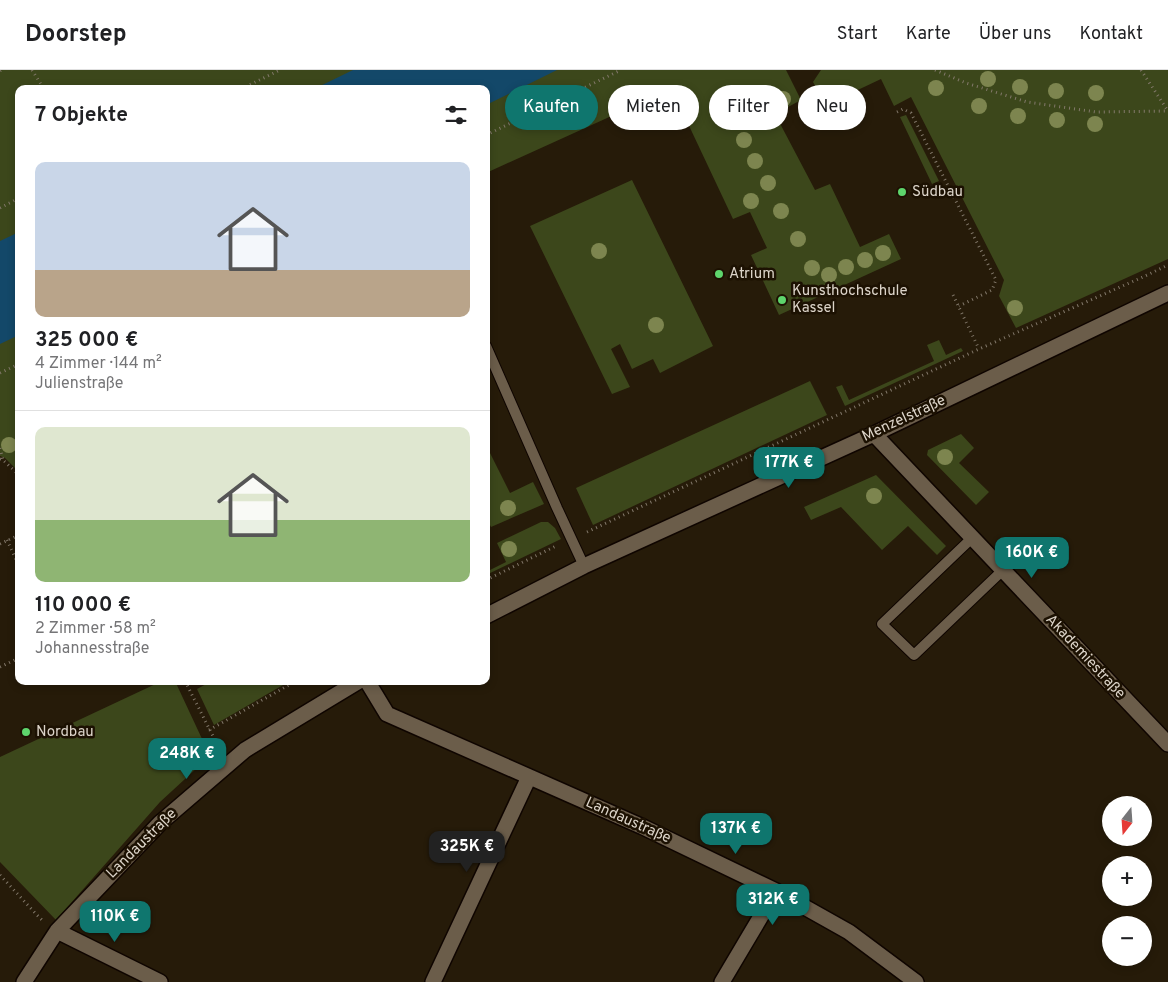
<!DOCTYPE html>
<html lang="de">
<meta charset="utf-8">
<style>
body{margin:0;font-family:Overpass,sans-serif;background:#f6f6f6;color:#202124;height:100vh;display:flex;flex-direction:column;font-size:19px;white-space:nowrap}
*{box-sizing:border-box;margin:0}
p{font-size:16px;color:#757577}
.icon{flex:none;width:28px;height:28px;fill:none;stroke:currentColor;stroke-width:2;stroke-linecap:round;stroke-linejoin:round}
.map{position:relative;flex:1;overflow:hidden}
.side{position:absolute;left:15px;top:15px;width:475px;height:600px;display:flex;flex-direction:column;background:#fff;border-radius:10px;box-shadow:0 2px 8px #0003}
.side>*{flex:none}
.top-card{position:absolute;left:505px;top:15px;width:475px;height:45px;display:flex;gap:10px}
.needle{width:32px;rotate:197deg}
.tools{position:absolute;left:1102px;top:726px;display:grid;gap:10px}
.tools a{display:grid;place-items:center;width:50px;height:50px;border-radius:50%;background:#fff;box-shadow:0 2px 8px #0003;font-size:25px}
.price{position:absolute;translate:-50% -42px;padding:0 11px;border-radius:10px;background:#0f766e;color:#fff;font-size:16px;line-height:32px;filter:drop-shadow(0 1px 2px #0008)}
.price::after{content:'';position:absolute;left:50%;top:30px;width:15px;height:11px;margin-left:-8px;background:inherit;clip-path:polygon(0 0,100% 0,50% 100%)}
.price.on{background:#222;color:#fff}
ul{padding:0;list-style:none}
li{display:grid;align-content:center;gap:10px;height:265px;padding:0 20px}
li+li{border-top:1px solid #e0e0e0}
li span{display:grid;place-items:center;height:155px;border-radius:10px;color:#555}
li>.icon{margin-inline-start:auto}
span .icon{width:90px;height:90px;fill:#fffc;stroke-width:1}
li b{font-size:21px}
h2{display:flex;justify-content:space-between;align-items:center;height:60px;padding:0 20px;font-size:21px}
.pill{padding:0 18px;border-radius:22px;background:#fff;box-shadow:0 2px 8px #0003;font-size:18px;line-height:45px}
.pill.on{background:#0f766e;color:#fff}
header{display:flex;align-items:center;gap:30px;box-sizing:border-box;height:70px;padding:0 25px;background:#fff;border-bottom:1px solid #e0e0e0}
header strong{font-size:24px}
nav{display:flex;gap:28px;margin-inline-start:auto;font-size:18px}
.map>svg:first-child{display:block}
.green{fill:#3c471b}
.water{fill:#134869}
.lines{fill:none;stroke-linecap:round;stroke-linejoin:round}
.lane-casing{stroke:#0f0500;stroke-width:12}
.street-casing{stroke:#0f0500;stroke-width:18}
.path{stroke:#83796b;stroke-width:3;stroke-dasharray:1 4;stroke-linecap:butt}
.lane{stroke:#6b5d4a;stroke-width:10}
.street{stroke:#6b5d4a;stroke-width:15}
.tree{fill:#7d854f}
.poi-dot{fill:#5ed56c;stroke:#1c1102;stroke-width:2}
.labels{text-anchor:middle;dominant-baseline:central;stroke-width:5;stroke-linejoin:round;paint-order:stroke}
.poi-label{font-size:15px;fill:#dcd4c9;stroke:#1c1102;text-anchor:start}
.street-label{font-size:15px;fill:#dcd4c9;stroke:#1c1102}
</style>
<header>
<strong>Doorstep</strong>
<nav><a>Start</a><a>Karte</a><a>Über uns</a><a>Kontakt</a></nav>
</header>
<div class="map">
<svg width="1168" height="912" viewBox="0 0 1168 912">
<rect width="100%" height="100%" fill="#261b09"/>
<!-- green -->
<path class="green" d="M0,0H786L801,30L775,44L815,120L830,114L860,177L889,164L901,189L779,245L751,185L767,178L750,142L733,149L683,43L685,42L683,38H680L671,19L486,103V19H19V402L5,388L0,386Z
M821,0H1168V189L1016,258L999,226L1004,210L911,27L894,36L881,9L826,35L813,12Z
M906,45L939,111L932,114L900,47Z
M632,110L713,276L660,303L653,289L632,299L620,274L611,279L630,317L612,324L530,156Z
M939,270L946,285L961,278L963,281L845,336L836,317L842,315L849,330L934,291L927,275Z
M810,311L827,345L593,455L576,418Z
M961,364L974,378L959,393L989,422L976,435L927,385L928,380Z
M486,375L510,423L533,412L544,434L491,457L486,447Z
M876,405L946,476L937,485L908,456L882,480L841,437L811,450L804,437Z
M541,452H548L555,458L561,469L486,505V502L506,492L497,473Z
M162,611H175L210,686L160,732L56,850L0,792V687Z
M212,611H290L214,655L197,619Z"/>
<!-- water -->
<path class="water" d="M353,0H557L486,35V19H314Z
M19,162V265L0,274V171Z"/>
<g class="lines">
<defs>
<path id="lane" d="M486,276L557,438L584,496
M972,468L882,554L914,585L1003,500"/>
<path id="street" d="M874,364L1168,674
M486,546L584,496L874,364L1168,223
M367,611L387,644L643,757L776,821L849,862L916,912
M57,861L160,912
M24,912L57,861L160,753L245,680L359,611
M433,912L529,707
M722,912L776,821"/>
</defs>
<!-- lane casing -->
<use href="#lane" class="lane-casing"/>
<!-- street casing -->
<use href="#street" class="street-casing"/>
<!-- path -->
<path class="path" d="M32,0L44,19
M935,0L966,13L1027,32L1096,42L1168,41
M1141,0L1168,41
M0,1L1,0
M241,19L280,0
M679,34L681,38
M897,42L903,39L911,43L996,210L992,220L959,236
M683,43L685,47
M486,65L621,0
M0,138L19,128
M953,225L979,279
M0,303L19,294
M0,378L3,390
M0,389L3,390L19,405
M587,462L979,279L1143,207L1168,195
M7,470L19,496
M0,474L19,465
M486,510L556,476
M0,597L19,588
M185,611L219,678
M200,611H201
M209,660L296,611
M0,805L36,844L42,850"/>
<!-- lane -->
<use href="#lane" class="lane"/>
<!-- street -->
<use href="#street" class="street"/>
</g>
<!-- trees -->
<g class="tree">
<circle cx="988" cy="9" r="8"/>
<circle cx="1020" cy="17" r="8"/>
<circle cx="936" cy="18" r="8"/>
<circle cx="1056" cy="21" r="8"/>
<circle cx="1096" cy="23" r="8"/>
<circle cx="783" cy="29" r="8"/>
<circle cx="727" cy="34" r="8"/>
<circle cx="979" cy="36" r="8"/>
<circle cx="690" cy="37" r="8"/>
<circle cx="758" cy="39" r="8"/>
<circle cx="1018" cy="46" r="8"/>
<circle cx="1057" cy="50" r="8"/>
<circle cx="1095" cy="54" r="8"/>
<circle cx="744" cy="70" r="8"/>
<circle cx="755" cy="91" r="8"/>
<circle cx="768" cy="113" r="8"/>
<circle cx="751" cy="131" r="8"/>
<circle cx="781" cy="141" r="8"/>
<circle cx="798" cy="169" r="8"/>
<circle cx="599" cy="181" r="8"/>
<circle cx="883" cy="183" r="8"/>
<circle cx="865" cy="190" r="8"/>
<circle cx="846" cy="197" r="8"/>
<circle cx="812" cy="198" r="8"/>
<circle cx="829" cy="205" r="8"/>
<circle cx="1015" cy="238" r="8"/>
<circle cx="656" cy="255" r="8"/>
<circle cx="9" cy="375" r="8"/>
<circle cx="945" cy="387" r="8"/>
<circle cx="874" cy="426" r="8"/>
<circle cx="508" cy="438" r="8"/>
<circle cx="509" cy="479" r="8"/>
</g>
<!-- markers -->
<g class="poi-dot">
<circle cx="902" cy="122" r="5"/>
<circle cx="719" cy="204" r="5"/>
<circle cx="782" cy="230" r="5"/>
<circle cx="26" cy="662" r="5"/>
</g>
<g class="labels">
<!-- poi labels -->
<g class="poi-label">
<text x="912" y="122">Südbau</text>
<text x="729" y="204">Atrium</text>
<text x="792" y="221">Kunsthochschule<tspan x="792" dy="17">Kassel</tspan></text>
<text x="36" y="662">Nordbau</text>
</g>
<!-- street labels -->
<g class="street-label">
<text transform="translate(904 349) rotate(-25)">Menzelstraße</text>
<text transform="translate(1085 587) rotate(47)">Akademiestraße</text>
<text transform="translate(628 751) rotate(24)">Landaustraße</text>
<text transform="translate(142 774) rotate(-45)">Landaustraße</text>
</g>
</g>
</svg>
<div class="tools">
<a><svg class="needle" viewBox="-14 -14 28 28"><path d="M0-13l5 13h-10z" fill="#e53935"/><path d="M0 13l5-13h-10z" fill="#757577"/></svg></a>
<a>+</a>
<a>−</a>
</div>
<b class="price" style="left:789px;top:419px">177K €</b>
<b class="price" style="left:1032px;top:509px">160K €</b>
<b class="price" style="left:187px;top:710px">248K €</b>
<b class="price" style="left:736px;top:785px">137K €</b>
<b class="price on" style="left:467px;top:803px">325K €</b>
<b class="price" style="left:773px;top:856px">312K €</b>
<b class="price" style="left:115px;top:873px">110K €</b>
<div class="top-card">
<a class="pill on">Kaufen</a>
<a class="pill">Mieten</a>
<a class="pill">Filter</a>
<a class="pill">Neu</a>
</div>
<section class="side">
<h2>7 Objekte<svg class="icon" aria-label="filters" viewBox="0 0 24 24"><path d="M4 7h16M4 17h16"/><circle cx="9" cy="7" r="2"/><circle cx="15" cy="17" r="2"/></svg></h2>
<ul>
<li><span style="background:linear-gradient(#c9d6e8 70%,#b9a48a 0)"><svg class="icon" aria-label="home" viewBox="0 0 24 24"><path d="M3 11l9-7 9 7M6 9v11h12V9"/></svg></span><div><b>325 000 €</b><p>4 Zimmer · 144 m²</p><p>Julienstraße</p></div></li>
<li><span style="background:linear-gradient(#dfe7d0 60%,#8fb573 0)"><svg class="icon" aria-label="home" viewBox="0 0 24 24"><path d="M3 11l9-7 9 7M6 9v11h12V9"/></svg></span><div><b>110 000 €</b><p>2 Zimmer · 58 m²</p><p>Johannesstraße</p></div></li>
</ul>
</section>
</div>
